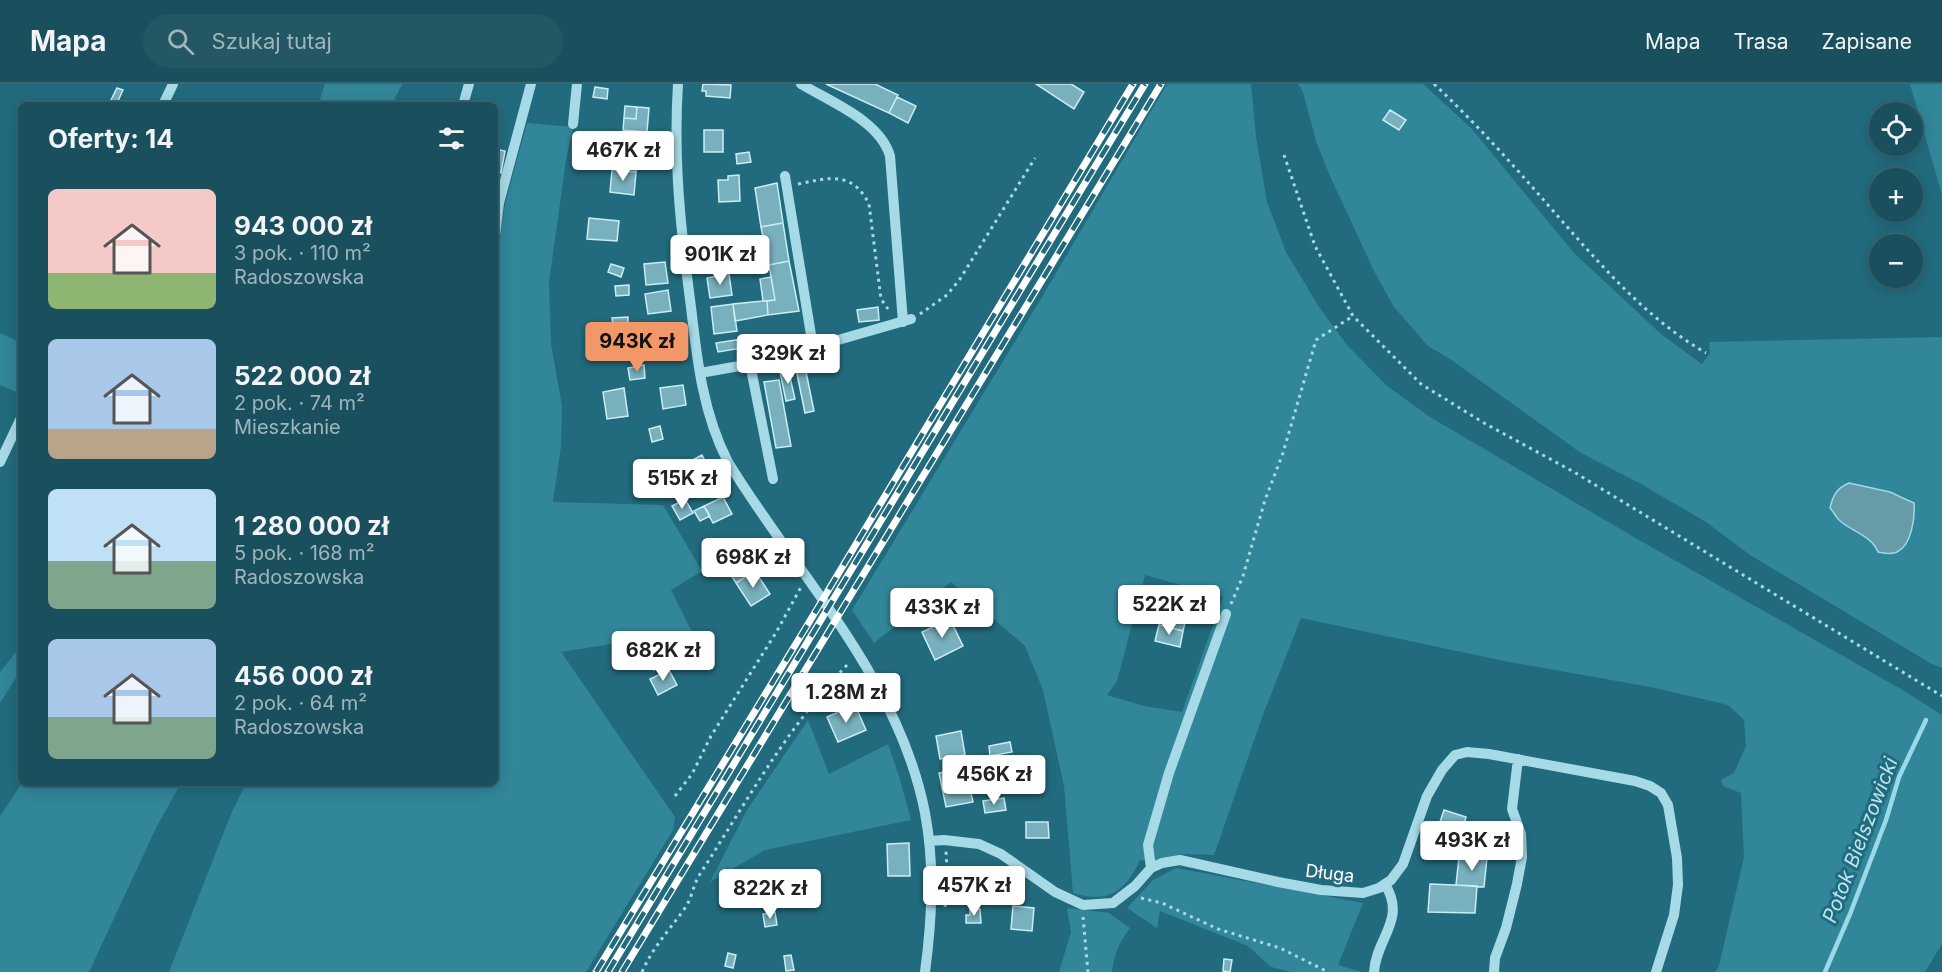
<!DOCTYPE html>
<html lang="pl">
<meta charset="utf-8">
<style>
body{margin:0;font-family:Inter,sans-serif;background:#235764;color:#f1f3f6;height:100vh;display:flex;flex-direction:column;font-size:22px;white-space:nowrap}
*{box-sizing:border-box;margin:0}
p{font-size:20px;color:#9fb5bc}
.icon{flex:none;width:33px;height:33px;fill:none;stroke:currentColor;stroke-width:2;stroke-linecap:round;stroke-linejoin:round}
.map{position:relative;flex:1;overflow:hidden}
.side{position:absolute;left:18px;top:18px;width:480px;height:684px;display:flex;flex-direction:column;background:#1a505e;border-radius:9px;box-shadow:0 3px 15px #0003,0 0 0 2px #386773}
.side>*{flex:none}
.fabs{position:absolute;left:1869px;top:18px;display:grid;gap:12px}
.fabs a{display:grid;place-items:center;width:54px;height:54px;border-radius:50%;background:#1a505e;box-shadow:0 3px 15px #0003,0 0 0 2px #386773;font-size:30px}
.price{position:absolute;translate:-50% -51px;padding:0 14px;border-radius:6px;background:#fff;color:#222;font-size:20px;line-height:39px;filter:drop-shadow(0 2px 3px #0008)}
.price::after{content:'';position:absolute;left:50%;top:36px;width:18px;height:14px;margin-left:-9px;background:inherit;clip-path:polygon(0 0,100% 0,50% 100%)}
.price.current{background:#f29868;color:#111}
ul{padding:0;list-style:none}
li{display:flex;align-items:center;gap:18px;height:150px;padding:0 30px}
li span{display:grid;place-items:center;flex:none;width:168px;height:120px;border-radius:9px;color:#555}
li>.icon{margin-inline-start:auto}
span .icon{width:72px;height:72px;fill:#fffc;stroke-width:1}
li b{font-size:26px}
h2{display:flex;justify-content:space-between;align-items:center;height:72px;padding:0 30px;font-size:26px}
header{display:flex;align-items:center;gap:36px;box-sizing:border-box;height:84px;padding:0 30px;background:#1a505e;border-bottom:2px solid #386773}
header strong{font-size:28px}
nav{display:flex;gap:33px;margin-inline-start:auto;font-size:21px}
.search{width:420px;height:54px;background:#235764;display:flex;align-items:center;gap:15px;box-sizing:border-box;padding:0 21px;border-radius:33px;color:#9fb5bc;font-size:22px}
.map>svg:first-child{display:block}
.green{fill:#32869a;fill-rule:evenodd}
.water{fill:#669ba7;stroke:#9adae8;stroke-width:1.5}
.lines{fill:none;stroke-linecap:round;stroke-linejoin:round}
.stream{stroke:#9adae8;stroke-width:4.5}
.building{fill:#78b0bd;stroke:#c9edf5;stroke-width:1.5}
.path{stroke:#a6dae6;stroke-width:3;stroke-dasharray:3 4.5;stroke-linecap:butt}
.minor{stroke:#a6dae6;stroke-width:10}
.rail-casing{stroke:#fff;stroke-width:7}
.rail{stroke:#226b7e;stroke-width:4.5;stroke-dasharray:14;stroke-linecap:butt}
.labels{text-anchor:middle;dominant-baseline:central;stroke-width:6;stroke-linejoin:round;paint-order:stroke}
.street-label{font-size:18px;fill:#fff;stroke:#226b7e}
.water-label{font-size:20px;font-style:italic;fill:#b9e6f0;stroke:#226b7e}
</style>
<header>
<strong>Mapa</strong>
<div class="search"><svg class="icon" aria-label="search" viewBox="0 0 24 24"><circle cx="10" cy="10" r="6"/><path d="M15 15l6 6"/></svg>Szukaj tutaj</div>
<nav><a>Mapa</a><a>Trasa</a><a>Zapisane</a></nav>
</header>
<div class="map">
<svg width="1942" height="888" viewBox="0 0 1942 888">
<rect width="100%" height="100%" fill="#226b7e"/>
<!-- green -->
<path class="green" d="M325,0H402L392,21H318Z
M1167,0H1251L1256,53L1267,118L1286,168L1319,223L1347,261L1387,302L1430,333L1632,452L1906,608L1942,631V860L1925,888H1715L1719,882L1744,773L1741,709L1723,702L1721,696L1734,689L1746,662L1744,636L1728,621L1651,603L1504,577L1301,534L1264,628L1214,771L1183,770L1155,777L1140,776C1125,808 1108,820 1073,809L1064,702L1043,606L1025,562L951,498L874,559L852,526L1042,213ZM1145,491L1223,513L1182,628L1144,622L1107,611L1117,597Z
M1298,0H1423L1471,44L1574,169L1662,251L1702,280L1710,269L1709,258L1942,253V584L1930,579L1750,471L1706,438L1641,400L1581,369L1450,275L1428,262L1394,223L1374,187L1329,90L1316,57L1303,8ZM1900,411L1912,417L1879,468L1875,462L1865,453Z
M1910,0H1942V111Z
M527,39L573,43L566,76L549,198L551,260L562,322L561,362L553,418L663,421L702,487L671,506L696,556L656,553L561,568L675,733L673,746L586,888H169L231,730L246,699H495V192L505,120Z
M0,249L21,259V310L0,301Z
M21,562V586L0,619V588Z
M808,636L829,690L888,660L899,692L911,736L765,766L710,798L747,726Z
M22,699H181L156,744L89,888H0V732Z
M1176,784L1363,819L1338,881L1362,888H1292L1271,883L1248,862L1160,827L1157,844L1127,824L1153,796Z
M1067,824L1109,829L1130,844C1119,858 1114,871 1112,888H1059L1071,848Z"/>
<!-- water -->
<path class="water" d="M1849,399L1890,408L1914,419C1915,433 1912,461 1897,468C1891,471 1884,469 1878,468C1871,451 1852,448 1839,436C1836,433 1833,427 1830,424C1833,411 1837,404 1849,399Z"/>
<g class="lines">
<!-- stream -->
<path class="stream" d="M1825,888L1850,830L1886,736L1899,693L1926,636"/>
</g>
<!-- building -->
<path class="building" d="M703,0L731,1L730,14L706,12V7H702Z
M826,0H875L898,11L889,29Z
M1036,0H1071L1084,8L1074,25Z
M595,3L608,5L607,15L593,13Z
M117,4L123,6L117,19L111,16Z
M897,13L916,22L908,39L889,29Z
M625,22L637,23L636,35L624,34Z
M637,23L649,24L647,48L623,46L624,34L636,35Z
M1390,26L1406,36L1399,46L1383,36Z
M704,46H723V68H704Z
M495,65L505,67L501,89L495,88Z
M749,68L751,78L737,80L736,70Z
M613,78L637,80L636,88L612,86Z
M612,86L636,88L634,111L610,108Z
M739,91L740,117L719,118L718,96H728V92Z
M777,99L783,139L761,143L755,104Z
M589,134L619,137L617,157L587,155Z
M783,139L789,177L769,181L761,143Z
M789,177L799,227L768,231L767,217L775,216L769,181Z
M665,178L668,199L646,201L644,180Z
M611,180L624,184L621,193L608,188Z
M729,190L732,211L710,214L707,194Z
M771,193L775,216L763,217L760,195Z
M629,201V211L616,212L615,202Z
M668,206L671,227L648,230L645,210Z
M763,217H767L768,231L735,237L733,220Z
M733,220L737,247L714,250L711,223Z
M878,223L879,236L859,238L857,226Z
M628,233V241L613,242L612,234Z
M741,255L742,264L718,268L716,259Z
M804,278L814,327L805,329L795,280Z
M644,281L645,294L630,296L628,284Z
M792,285L793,292L790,293L795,315L786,317L780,288Z
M779,296L791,362L776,364L764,298Z
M683,301L686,321L663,325L660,304Z
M624,304L628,332L607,335L603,308Z
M660,342L663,355L652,358L649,345Z
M702,371L715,396L690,411L677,384Z
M723,413L732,430L713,439L704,422Z
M685,415L693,429L680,436L672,422Z
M704,422L710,432L700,437L694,427Z
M743,467L755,487L736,499L723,479Z
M755,487L770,510L751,522L736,499Z
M1164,516L1189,521L1183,547L1159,541Z
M950,535L963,562L935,576L922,548Z
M1159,541L1183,547L1180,563L1155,557Z
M656,556L658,561L660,558L667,572L662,574L665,581L654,586L652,580L645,583L638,569L646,565L644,561Z
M669,586L677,601L658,611L650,595Z
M855,621L866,646L838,658L827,633Z
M961,647L965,671L940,675L936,652Z
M1010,658L1012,668L990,672L989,662Z
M967,684L970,700L976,699L978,708L971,709L973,718L946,723L939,689Z
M1004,714L1006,726L985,729L983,717Z
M1444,726L1466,733L1463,744L1440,738Z
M1026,738H1048L1049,754H1026Z
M1438,739L1462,745L1456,770L1431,764Z
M909,759L910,792H888L887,760Z
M1459,773L1487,774L1484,803L1456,801Z
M1430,800L1477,802L1475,829L1428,828Z
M1013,822L1034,824L1032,847L1011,845Z
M970,825H980L981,839H966V831H970Z
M775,828L777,841L765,843L763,830Z
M728,869L736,871L733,884L725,882Z
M791,871L794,886L786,887L784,872Z
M1224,875L1232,876L1230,888L1223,887Z"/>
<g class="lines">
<!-- path -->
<path class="path" d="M1434,0C1480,43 1521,90 1562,137C1605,186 1649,236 1706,269
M1284,71L1315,162L1353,232L1421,300L1484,339L1574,388L1942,612
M798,100C828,94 852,86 869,120L881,215L888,225
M920,230L947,211L960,195L1035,74
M1231,520L1243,492L1265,416L1283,369L1316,256L1353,232
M675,712L692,690L711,652L777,547L801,503
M1141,814L1162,819L1218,845L1280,864L1328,888
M945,823L948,803L946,767
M1083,833L1088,888
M642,888C654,861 669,847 685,824C692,814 693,801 700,790C747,717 789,640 850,578"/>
<!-- minor -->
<path class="minor" d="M678,0C673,76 681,148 691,223C697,276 703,330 728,378C797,491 899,594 925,729C935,782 932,835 925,888
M801,0C831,18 880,37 890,72L903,238
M163,21L173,0
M463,21L469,0
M573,40L577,0
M785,92L813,263
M495,152L499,119L531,0
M750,280L773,395
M700,289L762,278L911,235
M0,378L21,334
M929,757L944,756L979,760L1001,770L1055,808L1083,821L1113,819L1135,802L1151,784L1162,779L1180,776L1278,798L1321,806L1363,809L1379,804L1391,796L1403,780L1427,712L1442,686L1455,671L1467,668L1489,670L1635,697L1650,702L1661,709L1668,721L1677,774L1678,801L1674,831L1656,888
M1151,784L1148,761L1169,689L1226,530
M1374,888C1376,854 1407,836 1385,800
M1494,888L1495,874L1506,844L1517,800L1522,773L1521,750L1512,725L1518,675"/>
<defs>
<path id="rail" d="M596,888L808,540L1133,0
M608,888L1145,0
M622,888L1161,0"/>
</defs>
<!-- rail casing -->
<use href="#rail" class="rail-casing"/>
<!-- rail -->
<use href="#rail" class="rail"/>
</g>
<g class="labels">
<!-- street labels -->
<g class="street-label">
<text transform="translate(1330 789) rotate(7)">Długa</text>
</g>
<!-- water labels -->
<g class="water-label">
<text transform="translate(1860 756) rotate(-69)">Potok Bielszowicki</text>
</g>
</g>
</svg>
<div class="fabs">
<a><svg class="icon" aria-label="locate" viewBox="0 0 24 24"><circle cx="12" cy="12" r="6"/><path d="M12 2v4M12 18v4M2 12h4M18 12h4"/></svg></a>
<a>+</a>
<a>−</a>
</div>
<b class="price" style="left:623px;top:98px">467K zł</b>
<b class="price" style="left:720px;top:202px">901K zł</b>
<b class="price current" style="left:637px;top:289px">943K zł</b>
<b class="price" style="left:788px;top:301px">329K zł</b>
<b class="price" style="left:682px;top:426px">515K zł</b>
<b class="price" style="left:753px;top:505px">698K zł</b>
<b class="price" style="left:1169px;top:552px">522K zł</b>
<b class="price" style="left:942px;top:555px">433K zł</b>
<b class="price" style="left:663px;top:598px">682K zł</b>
<b class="price" style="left:846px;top:640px">1.28M zł</b>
<b class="price" style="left:994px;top:722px">456K zł</b>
<b class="price" style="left:1472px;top:788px">493K zł</b>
<b class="price" style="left:974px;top:833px">457K zł</b>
<b class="price" style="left:770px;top:836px">822K zł</b>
<section class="side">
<h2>Oferty: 14<svg class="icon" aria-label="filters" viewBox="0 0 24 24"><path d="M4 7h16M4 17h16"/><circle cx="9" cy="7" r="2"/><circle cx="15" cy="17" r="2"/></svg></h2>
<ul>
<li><span style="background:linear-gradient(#f6c9c9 70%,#8fb573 0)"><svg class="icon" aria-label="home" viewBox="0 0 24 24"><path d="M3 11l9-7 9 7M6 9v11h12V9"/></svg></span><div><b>943 000 zł</b><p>3 pok. · 110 m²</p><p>Radoszowska</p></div></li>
<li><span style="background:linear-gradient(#a9c7e8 75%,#b9a48a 0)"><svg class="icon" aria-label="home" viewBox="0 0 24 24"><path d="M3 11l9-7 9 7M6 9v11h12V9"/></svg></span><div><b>522 000 zł</b><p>2 pok. · 74 m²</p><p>Mieszkanie</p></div></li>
<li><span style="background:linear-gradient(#bfe0f5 60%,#7fa58c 0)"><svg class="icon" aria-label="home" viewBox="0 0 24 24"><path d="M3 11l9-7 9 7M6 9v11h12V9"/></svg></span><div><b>1 280 000 zł</b><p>5 pok. · 168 m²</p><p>Radoszowska</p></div></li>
<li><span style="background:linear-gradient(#a9c7e8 65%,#7fa58c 0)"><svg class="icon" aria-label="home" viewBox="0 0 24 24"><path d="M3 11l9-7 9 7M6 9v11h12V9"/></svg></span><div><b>456 000 zł</b><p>2 pok. · 64 m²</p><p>Radoszowska</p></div></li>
</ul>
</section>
</div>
